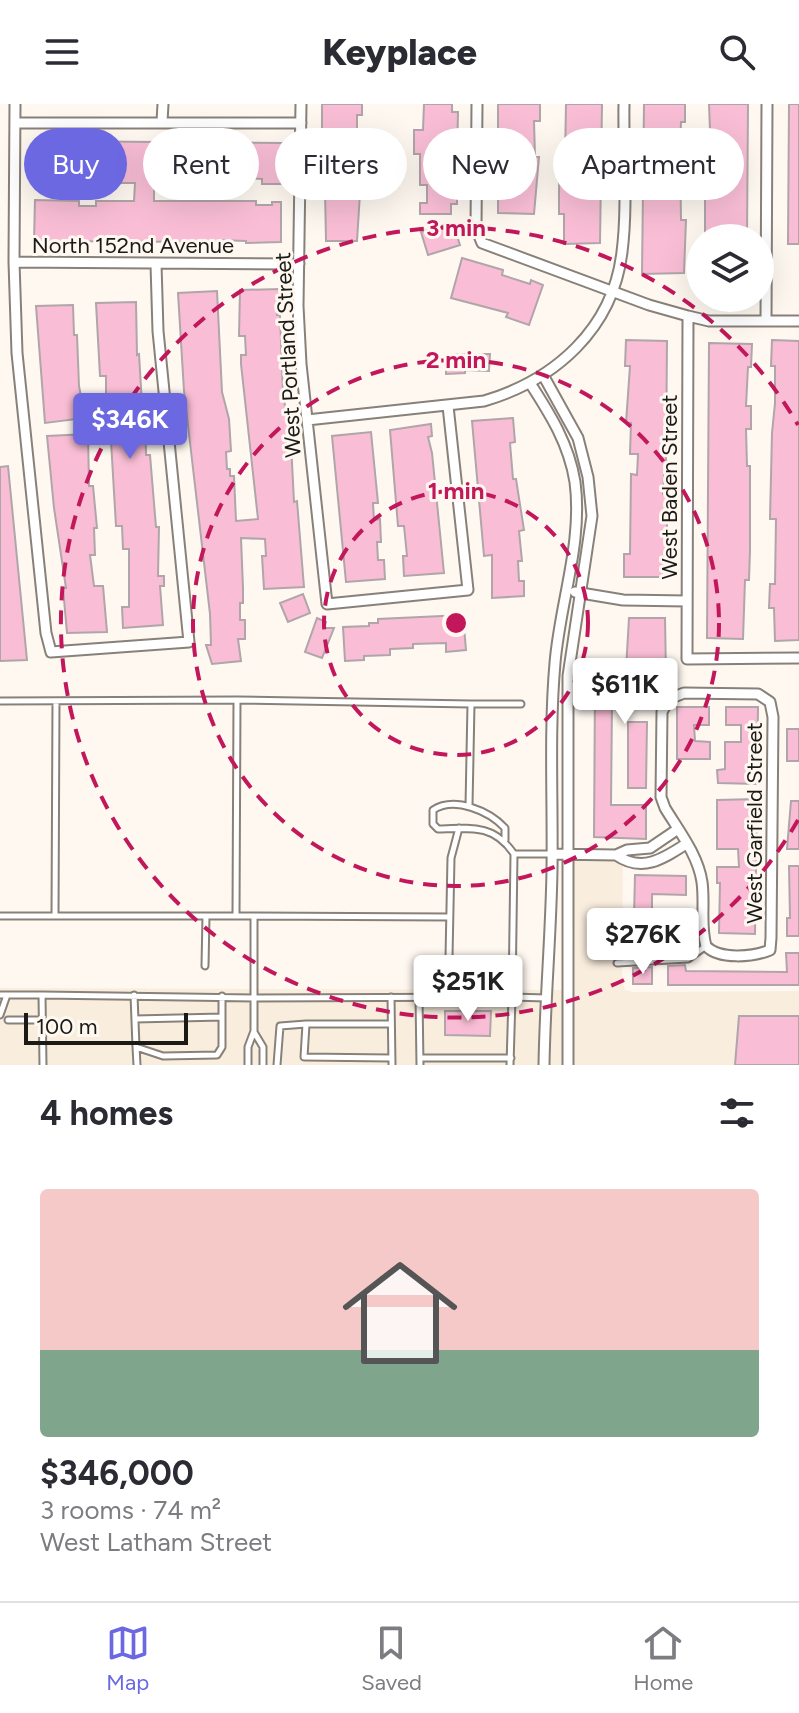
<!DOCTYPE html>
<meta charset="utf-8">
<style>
body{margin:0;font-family:Figtree,sans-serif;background:#f7f7f7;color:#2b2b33;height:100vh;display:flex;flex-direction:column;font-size:30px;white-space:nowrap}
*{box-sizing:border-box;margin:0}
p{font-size:26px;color:#7c7c81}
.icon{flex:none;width:44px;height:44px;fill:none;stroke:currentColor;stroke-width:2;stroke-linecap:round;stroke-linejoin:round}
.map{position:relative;height:961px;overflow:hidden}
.drawer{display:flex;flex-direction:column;background:#fff;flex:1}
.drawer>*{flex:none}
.banner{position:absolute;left:24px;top:24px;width:752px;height:72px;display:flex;gap:16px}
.controls{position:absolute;left:686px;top:120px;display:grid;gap:16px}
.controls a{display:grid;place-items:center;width:88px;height:88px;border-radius:50%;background:#fff;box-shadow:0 8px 32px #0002;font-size:40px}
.scale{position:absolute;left:24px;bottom:20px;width:164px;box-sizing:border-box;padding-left:8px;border:4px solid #1c1a17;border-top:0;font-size:22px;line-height:28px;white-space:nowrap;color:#1c1a17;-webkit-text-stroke:6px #fef8f1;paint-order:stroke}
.price{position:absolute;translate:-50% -68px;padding:0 18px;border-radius:8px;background:#fff;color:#222;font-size:26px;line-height:52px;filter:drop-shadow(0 2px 4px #0008)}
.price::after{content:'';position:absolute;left:50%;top:48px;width:24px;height:18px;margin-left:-12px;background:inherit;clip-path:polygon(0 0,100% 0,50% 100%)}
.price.on{background:#6b68e2;color:#fff}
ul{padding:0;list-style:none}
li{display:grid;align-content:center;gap:16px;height:424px;padding:0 40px}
li span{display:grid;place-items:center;height:248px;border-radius:8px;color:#555}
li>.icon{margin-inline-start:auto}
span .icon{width:144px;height:144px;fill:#fffc;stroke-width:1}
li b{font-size:34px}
h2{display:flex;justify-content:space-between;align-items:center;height:96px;padding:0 40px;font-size:34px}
.tag{padding:0 28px;border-radius:36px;background:#fff;box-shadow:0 8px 32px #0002;font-size:28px;line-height:72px}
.tag.on{background:#6b68e2;color:#fff}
header{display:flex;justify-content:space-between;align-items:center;height:104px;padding:0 40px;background:#fff;font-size:36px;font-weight:800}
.tabs{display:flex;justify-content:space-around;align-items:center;height:112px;border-top:2px solid #e1e1e2;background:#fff;font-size:22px;color:#7c7c81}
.tabs a{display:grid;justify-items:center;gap:4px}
.tabs .on{color:#6b68e2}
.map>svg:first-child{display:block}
.built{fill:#f9edde}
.building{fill:#f9bed5;stroke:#b0a5a9;stroke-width:2}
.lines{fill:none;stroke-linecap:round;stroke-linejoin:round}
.service-casing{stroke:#888179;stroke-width:9}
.minor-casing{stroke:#888179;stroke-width:13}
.service{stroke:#fff;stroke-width:5}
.minor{stroke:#fff;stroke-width:9}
.ring{fill:none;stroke:#c2185b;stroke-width:4;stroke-dasharray:14 10}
.labels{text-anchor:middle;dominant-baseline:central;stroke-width:6;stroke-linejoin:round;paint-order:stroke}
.street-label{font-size:22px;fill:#1c1a17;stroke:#fef8f1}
.centre{fill:#c2185b;stroke:#fef8f1;stroke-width:4}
.ring-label{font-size:24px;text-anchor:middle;font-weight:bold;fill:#c2185b;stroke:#fef8f1;stroke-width:6;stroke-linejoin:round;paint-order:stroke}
</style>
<header><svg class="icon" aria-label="menu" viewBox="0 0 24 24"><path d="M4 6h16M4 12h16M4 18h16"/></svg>Keyplace<svg class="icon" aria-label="search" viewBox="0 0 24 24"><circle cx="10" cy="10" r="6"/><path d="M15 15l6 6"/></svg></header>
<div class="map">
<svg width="799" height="961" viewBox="0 0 799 961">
<rect width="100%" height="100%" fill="#fef8f1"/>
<!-- built -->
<path class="built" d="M623,751L622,876L625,886L634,888L799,887V961H0V884L575,886L573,752Z"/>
<!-- building -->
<path class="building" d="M322,0H362V11H357V28H362L363,41L357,137H326L325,87H322Z
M424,0H452V8H458L457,51H453V69H457V100H451V110H420V99H427V81H420V50H414V26H423Z
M498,0H540V17H534L535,53H539L534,110L498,109Z
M566,0H602L600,139L564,140V110H559V85L560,53H565Z
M644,0H685V18H681L680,46L681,116H686L684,169L642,170Z
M709,0H748L747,134H705V26H710Z
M789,0H799V140H788Z
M35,37L282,39L281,80H262V75L244,74V80H222V75L204,76V80L154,78V97H256V101H272V98H281V138L246,139V137L218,136V140H210V138L34,137L35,96L79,97V102H96V97H134L135,79H121L122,73H104V77L34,78Z
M448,120L452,131L456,129L460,141L428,151L421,128Z
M462,154L503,166L502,171L530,180L531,176L543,181L529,221L506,213L508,209L451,194Z
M280,185V195H277V211H280L283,289L291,339L294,398L297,397L304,483L264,485L262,452H266L265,435L241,434L243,484V499H240V516H245V535H238L241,557L212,560L206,541H211L210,510L184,287L178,189L217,187L222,288L229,315L231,347L226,348L227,365H230V372H234L236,417L258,415L241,260V251H246L245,232H239L240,186Z
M136,198L137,251L139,250L142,300H145L146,351H150L156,423H159L158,472H164V482H160L163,521L123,524L122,503H129V445H123L122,422H116L111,337H108L106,322V272H100L96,199Z
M73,201L74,231H77L79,282L85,314L45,319L36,202Z
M626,236L667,237L666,357H669V371H664L663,390H667V473H624V450H630L631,370L637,371L638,350H630L631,319H626L630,262H625Z
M772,236L799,237V536L775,537L774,504H769L770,480H775L776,415H770L772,329L775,299V262H771Z
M709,239L752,240L751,263H748L746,302H751V325H746L747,362H750V446L749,476H745L743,535L707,534Z
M470,250H490L489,267L465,266V269L446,270V251Z
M513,314L515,338L510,339L513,375H516L524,426L519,427L522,457H518L519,477H524V492L492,494V451L484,452L472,317Z
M431,320L432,332L428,333L432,349L444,469L404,472L403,452H407L404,422H398L390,326Z
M371,328L378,399H373L374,416L380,415L381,438H377L378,456H384L385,475L346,478L332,332Z
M88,330L89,382H93L97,424H94L95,451H90L94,482H103L107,528L67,529L63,484H66L54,404L47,332Z
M8,362L27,556L0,557V363Z
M303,490L310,509L288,518L280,499Z
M463,511L466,546L446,548V539L413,540V544L390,545V551L364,552V556L345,557L343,523L369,522V519H378V515Z
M317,514L326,518L324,524H334L322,554L305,548Z
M629,514H665L666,570H647L646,601L612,600L611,701H646V735L594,733L595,583H625Z
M677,603H709V621H694L695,637L710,638V655H677Z
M726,603H758L757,680L718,679L717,666L725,665V638H741V621H726Z
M628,618H647L646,684H628Z
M787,625H799V657H787Z
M757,695L755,830L719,829L720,779H717V763H739L738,745H717V696Z
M791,697H799V745H787Z
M789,762H799V832H787V814H790Z
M635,771L686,772V791L652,790V814H686L685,850L668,851V831H652V852L633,853Z
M786,849H799V881H668V862L685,861L686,867L787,868Z
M652,863V880H633V864Z
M445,907H491L490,932L445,931Z
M739,912H799V961H735Z"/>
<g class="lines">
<defs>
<path id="service" d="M0,597L237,596
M471,600H521
M459,724L451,754L449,853L457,861H494
M505,736V724C489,707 455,692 433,706V720L438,725C471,724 494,720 514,750L512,893L546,894
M514,750H552
M0,812H236
M55,812L56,597
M449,813L236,812L237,596L471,600L469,702
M617,859L688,855L706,842
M205,862L206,812
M0,891H42
M134,891L136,943L163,952L217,951L222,943V892
M391,893L392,961
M419,893L420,961
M0,911L7,891
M135,915L222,913
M8,916H42
M391,920H306L304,953L391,954
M254,928L263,943V961
M136,943L137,961
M420,954H511
M43,961L42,891L254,894V812
M248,961V943L254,927V894L512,893L510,961
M277,961L280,922L306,920"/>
<path id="minor" d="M15,0L14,158L17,249L46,529L51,548L189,538L158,227L156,160
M301,0L298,202L301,260L327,500L468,486L448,302
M477,0L476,124L482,139L649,201L688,212L709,217H799
M162,18L163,0
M15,19H301
M14,158L299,160
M688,212L687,555L799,554
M766,217L767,0
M543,271L578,334L588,373L592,412L568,572V961
M530,279C550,310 569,340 575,378C583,439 560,498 555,559C549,627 553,697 552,766C551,831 545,896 544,961
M307,316L484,297C555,276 613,225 622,148C628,101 623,48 624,0
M575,488L623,496L687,497
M684,589L758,590L770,598L773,613L771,834L770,846C753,853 719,856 706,842C700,821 705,800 702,778C698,751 679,727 665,704L661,693L662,608L669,595Z
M552,750L616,751L627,746L650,744L678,725
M616,751C642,769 663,755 686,740"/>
</defs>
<!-- service casing -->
<use href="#service" class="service-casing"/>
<!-- minor casing -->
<use href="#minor" class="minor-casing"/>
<!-- service -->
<use href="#service" class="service"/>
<!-- minor -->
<use href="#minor" class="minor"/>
</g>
<!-- distance rings -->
<g class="ring">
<circle cx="456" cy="519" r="132"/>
<circle cx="456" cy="519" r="263"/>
<path d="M798 716A395 395 0 1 1 798 321"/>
</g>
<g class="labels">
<!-- street labels -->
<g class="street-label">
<text x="133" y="141">North 152nd Avenue</text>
<text transform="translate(288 251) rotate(-93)">West Portland Street</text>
<text transform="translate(669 383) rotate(-90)">West Baden Street</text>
<text transform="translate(754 719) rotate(-90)">West Garfield Street</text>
</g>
</g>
<circle cx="456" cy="519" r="12" class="centre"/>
<g class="ring-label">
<text x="456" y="132">3 min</text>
<text x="456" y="264">2 min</text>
<text x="456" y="395">1 min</text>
</g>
</svg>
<div class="controls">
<a><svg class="icon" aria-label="layers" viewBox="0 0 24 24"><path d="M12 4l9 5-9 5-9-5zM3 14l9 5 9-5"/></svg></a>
</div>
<div class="scale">100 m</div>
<b class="price on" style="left:130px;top:357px">$346K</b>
<b class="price" style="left:625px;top:622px">$611K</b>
<b class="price" style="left:643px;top:872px">$276K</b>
<b class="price" style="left:468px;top:919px">$251K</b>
<div class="banner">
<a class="tag on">Buy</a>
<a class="tag">Rent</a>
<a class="tag">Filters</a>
<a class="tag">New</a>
<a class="tag">Apartment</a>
</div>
</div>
<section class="drawer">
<h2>4 homes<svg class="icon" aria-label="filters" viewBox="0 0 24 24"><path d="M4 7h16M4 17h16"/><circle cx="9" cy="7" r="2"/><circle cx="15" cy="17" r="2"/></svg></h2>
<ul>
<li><span style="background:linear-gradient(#f6c9c9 65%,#7fa58c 0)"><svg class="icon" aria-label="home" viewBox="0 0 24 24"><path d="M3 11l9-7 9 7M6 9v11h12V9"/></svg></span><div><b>$346,000</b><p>3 rooms · 74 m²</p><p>West Latham Street</p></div></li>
</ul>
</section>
<nav class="tabs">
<a class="on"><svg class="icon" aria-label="map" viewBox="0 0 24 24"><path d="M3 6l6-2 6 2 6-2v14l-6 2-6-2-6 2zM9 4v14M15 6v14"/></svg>Map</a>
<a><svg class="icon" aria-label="saved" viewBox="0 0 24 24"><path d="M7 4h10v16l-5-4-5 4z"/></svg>Saved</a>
<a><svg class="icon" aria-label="home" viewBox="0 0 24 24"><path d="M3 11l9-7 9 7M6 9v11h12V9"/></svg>Home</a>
</nav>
